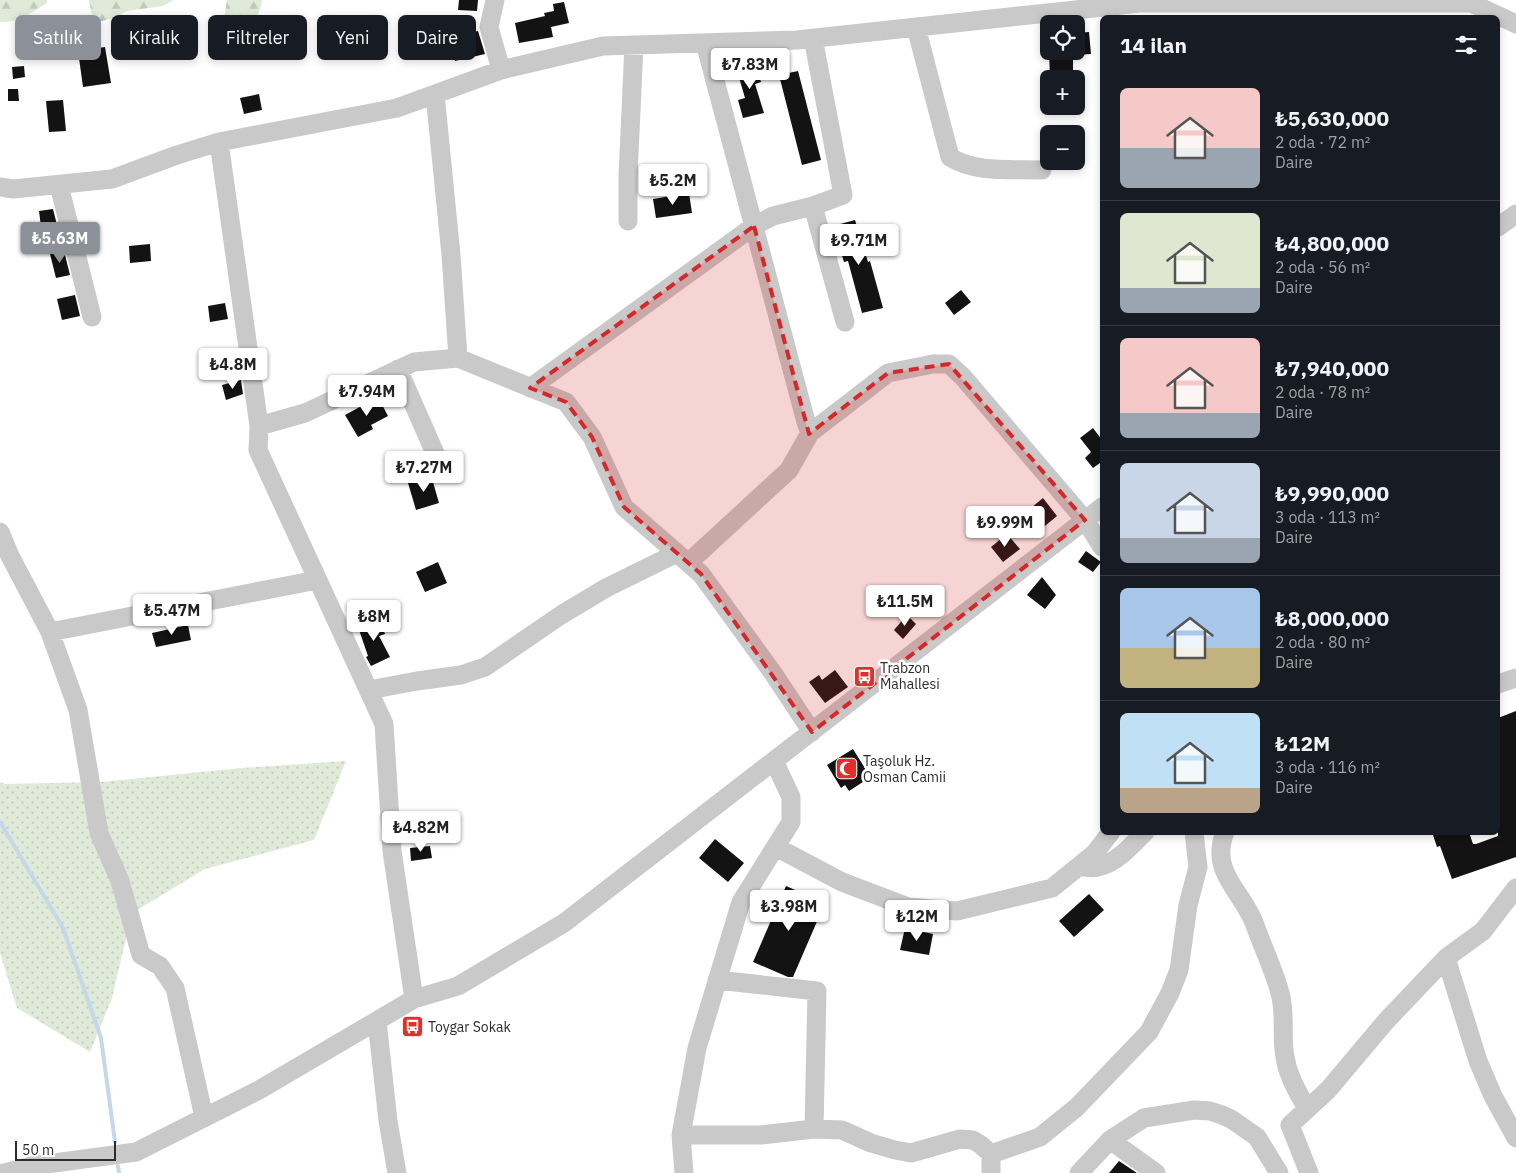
<!DOCTYPE html>
<html lang="tr">
<meta charset="utf-8">
<style>
body{margin:0;font-family:"IBM Plex Sans",sans-serif;background:#20242c;color:#f1f3f6;height:100vh;display:flex;flex-direction:column;font-size:19px;white-space:nowrap}
*{box-sizing:border-box;margin:0}
p{font-size:16px;color:#9ea1a6}
.icon{flex:none;width:28px;height:28px;fill:none;stroke:currentColor;stroke-width:2;stroke-linecap:round;stroke-linejoin:round}
.map{position:relative;flex:1;overflow:hidden}
.side{position:absolute;left:1100px;top:15px;width:400px;height:820px;display:flex;flex-direction:column;background:#171b24;border-radius:8px;box-shadow:0 2px 8px #0003}
.side>*{flex:none}
.banner{position:absolute;left:15px;top:15px;width:475px;height:45px;display:flex;gap:10px}
.controls{position:absolute;left:1040px;top:15px;display:grid;gap:10px}
.controls a{display:grid;place-items:center;width:45px;height:45px;border-radius:8px;background:#171b24;box-shadow:0 2px 8px #0003;font-size:25px}
.scale{position:absolute;left:15px;bottom:12px;width:101px;box-sizing:border-box;padding-left:5px;border:2px solid #2c2c2c;border-top:0;font-size:14px;line-height:18px;white-space:nowrap;color:#2c2c2c;-webkit-text-stroke:4px #fff;paint-order:stroke}
.price{position:absolute;translate:-50% -42px;padding:0 11px;border-radius:5px;background:#fff;color:#222;font-size:16px;line-height:32px;filter:drop-shadow(0 1px 2px #0008)}
.price::after{content:'';position:absolute;left:50%;top:30px;width:15px;height:11px;margin-left:-8px;background:inherit;clip-path:polygon(0 0,100% 0,50% 100%)}
.price.current{background:#8c9099;color:#fff}
ul{padding:0;list-style:none}
li{display:flex;align-items:center;gap:15px;height:125px;padding:0 20px}
li+li{border-top:1px solid #363941}
li span{display:grid;place-items:center;flex:none;width:140px;height:100px;border-radius:8px;color:#555}
li>.icon{margin-inline-start:auto}
span .icon{width:60px;height:60px;fill:#fffc;stroke-width:1}
li b{font-size:21px}
h2{display:flex;justify-content:space-between;align-items:center;height:60px;padding:0 20px;font-size:21px}
.tag{padding:0 18px;border-radius:8px;background:#171b24;box-shadow:0 2px 8px #0003;font-size:18px;line-height:45px}
.tag.current{background:#8c9099;color:#fff}
.map>svg:first-child{display:block}
.grass{fill:url(#grass-dots)}
.forest{fill:url(#forest-firs)}
.lines{fill:none;stroke-linecap:round;stroke-linejoin:round}
.stream{stroke:#c4d8ea;stroke-width:4}
.building{fill:#131313}
.minor{stroke:#c9c9c9;stroke-width:19}
.marked{fill:#d62828;fill-opacity:0.2;stroke:#d62828;stroke-width:4;stroke-dasharray:10 6;stroke-linejoin:round}
.labels{text-anchor:middle;dominant-baseline:central;stroke-width:5;stroke-linejoin:round;paint-order:stroke}
.poi-label{font-size:14px;fill:#2c2c2c;stroke:#fff;text-anchor:start}
</style>
<div class="map">
<svg width="1516" height="1173" viewBox="0 0 1516 1173">
<defs>
<pattern id="grass-dots" width="8" height="8" patternUnits="userSpaceOnUse" patternTransform="scale(1.25)"><rect width="8" height="8" fill="#e0ead9"/><path d="M2 2h.1M6 6h.1" fill="none" stroke="#c0c9ba" stroke-width="1.8" stroke-linecap="round"/></pattern>
<pattern id="forest-firs" width="22" height="20" patternUnits="userSpaceOnUse" patternTransform="scale(1.25)"><rect width="22" height="20" fill="#e0ead9"/><path d="M5 1l3.5 6h-7zM16 11l3.5 6h-7z" fill="#c0c9ba"/></pattern>
</defs>
<rect width="100%" height="100%" fill="#fff"/>
<!-- grass -->
<path class="grass" d="M346,761L314,840L205,869L132,913L112,998L90,1052L17,1008L0,953V782L5,784L101,782L241,768Z"/>
<!-- forest -->
<path class="forest" d="M0,0H47V3C28,14 23,22 0,22Z
M89,0H174L163,6L127,11L116,17L99,22L92,16Z
M227,0H262C262,9 250,34 244,40C239,44 227,46 221,49L222,31Z"/>
<g class="lines">
<!-- stream -->
<path class="stream" d="M0,822L63,928L101,1038L115,1142
M118,1166L119,1173"/>
</g>
<!-- building -->
<path class="building" d="M459,0H478L477,11L458,10Z
M564,2L569,23L551,27L553,37L519,43L515,23L545,16L544,13L554,11L553,4Z
M478,31L485,54L455,61L450,37Z
M1089,32L1091,54L1076,55V33Z
M105,47L111,83L83,87L78,51Z
M1049,51H1073V79H1050Z
M755,62L761,82L755,84L764,113L743,118L738,100L745,98L736,67Z
M24,66L25,77L13,79L12,67Z
M798,71L821,160L802,165L779,75Z
M8,89H18L19,101H8Z
M259,94L262,110L244,114L240,98Z
M63,100L66,131L49,132L46,101Z
M689,193L692,213L656,218L653,199Z
M53,209L57,225L41,227L39,211Z
M855,220L868,262L870,261L883,308L862,313L848,261L844,262L833,226Z
M150,244L151,261L130,263L129,246Z
M64,251L70,275L56,278L50,254Z
M961,290L971,302L954,315L945,303Z
M75,295L80,316L62,320L57,299Z
M225,303L228,319L210,322L208,306Z
M241,380L243,394L226,400L222,385Z
M378,397L388,416L371,425L373,429L358,437L345,415Z
M1093,428L1102,440V466L1100,463L1093,468L1085,458L1091,452L1080,438Z
M431,475L439,503L416,510L408,483Z
M1043,498L1057,516L1034,535L1020,517Z
M1007,534L1020,549L1003,562L991,547Z
M1086,551L1101,562L1093,572L1078,562Z
M438,562L447,583L425,592L416,572Z
M1042,577L1056,595L1045,609L1027,595Z
M907,615L916,624L903,639L894,630Z
M380,620L385,634L379,636L390,657L371,666L366,657L368,656L358,627Z
M188,625L191,640L156,647L152,633Z
M835,670L848,687L825,703L809,682L819,675L822,680Z
M1516,711V857L1452,879L1440,846L1437,847L1432,832H1469L1473,844H1476L1498,836V718Z
M853,749L868,773L863,776L866,780L849,791L845,785L841,788L827,765Z
M715,839L744,863L728,882L699,858Z
M430,846L432,858L411,861L410,848Z
M786,886L825,903L793,977H788L753,962Z
M1089,894L1104,910L1074,937L1059,921Z
M905,928L933,934L929,955L900,950Z
M1119,1161L1137,1173H1109Z"/>
<g class="lines">
<!-- minor -->
<path class="minor" d="M495,0L489,27L501,70
M916,27L950,157C974,173 1012,169 1042,170
M813,38L843,195L813,206L845,322
M705,43L806,422L810,433
M435,94L451,255L458,358
M219,142L259,426L258,450L384,724L392,851L414,999
M59,185L92,317
M0,187L13,189L112,179L177,155L219,142L397,108L501,70L603,46L797,40L1140,3H1471L1516,24
M628,221V176L634,45
M1498,227L1516,214
M398,369L438,460
M530,388L754,226L773,216L813,206
M259,426L305,413L414,362L458,358L566,402L592,437L624,507L701,574L773,673L812,732
M0,532L10,556L50,632L78,710L99,833L120,881L141,955L160,966L175,988L204,1117
M688,563L789,470L810,433L888,373L933,364H949L963,377L1085,520L1102,547
M50,632L317,580
M1498,684L1516,678
M369,690L417,681L461,675L485,667L561,615L606,588L677,553
M1225,832C1209,873 1243,891 1255,925C1263,948 1274,970 1280,993C1286,1013 1281,1037 1285,1057C1288,1077 1298,1092 1307,1109
M776,847L842,882L908,907L957,911L1052,888L1094,854L1111,832
M1079,866C1085,867 1092,869 1098,867C1117,863 1132,845 1145,832
M1446,958L1478,1061L1493,1096L1516,1138
M717,980L817,991L814,1129
M377,1021L388,1121L397,1173
M681,1135H761L814,1129L842,1130L871,1143L895,1150L911,1153L960,1139L973,1140L981,1145L991,1154L1040,1137L1077,1107L1149,1032L1170,993L1179,970L1188,905L1198,867L1194,832
M1110,1140L1156,1173
M991,1154V1173
M4,1173L32,1166L136,1152L259,1090L414,999L458,986L564,923L1102,507
M684,1173L681,1135L697,1048L741,902L791,822V797L774,761
M1079,1173L1110,1140L1144,1118L1194,1110L1210,1111L1222,1115L1231,1119L1257,1137L1279,1173
M1309,1173L1290,1125L1328,1090L1387,1020L1446,958L1483,931L1516,888"/>
</g>
<!-- marked area -->
<path class="marked" d="M754,226L809,434L888,373L949,364L1085,520L812,732L701,574L624,507L592,437L566,402L530,388Z"/>
<!-- icons -->
<defs>
<symbol id="bus-square" viewBox="-11 -11 22 22"><rect x="-9" y="-9" width="18" height="18" rx="4" fill="#e22f2e" stroke="#fff"/><path d="M-5-6H5V4H4V6H2V4H-2V6H-4V4H-5ZM-3.5-4V0h7V-4ZM-3.5 1.2v1.5H-2V1.2ZM2 1.2v1.5H3.5V1.2Z" fill="#fff"/></symbol>
<symbol id="mosque-square" viewBox="-11 -11 22 22"><rect x="-9" y="-9" width="18" height="18" rx="4" fill="#e22f2e" stroke="#fff"/><path d="M3.5-4.9A6 6 0 1 0 3.5 4.9A5 5 0 1 1 3.5-4.9Z" fill="#fff"/></symbol>
</defs>
<g fill-rule="evenodd">
<use href="#bus-square" x="852" y="664" width="25" height="25"/>
<use href="#mosque-square" x="834" y="756" width="25" height="25"/>
<use href="#bus-square" x="400" y="1014" width="25" height="25"/>
</g>
<g class="labels">
<!-- poi labels -->
<g class="poi-label">
<text x="880" y="668">Trabzon<tspan x="880" dy="16">Mahallesi</tspan></text>
<text x="863" y="761">Taşoluk Hz.<tspan x="863" dy="16">Osman Camii</tspan></text>
<text x="428" y="1027">Toygar Sokak</text>
</g>
</g>
</svg>
<div class="controls">
<a><svg class="icon" aria-label="locate" viewBox="0 0 24 24"><circle cx="12" cy="12" r="6"/><path d="M12 2v4M12 18v4M2 12h4M18 12h4"/></svg></a>
<a>+</a>
<a>−</a>
</div>
<div class="scale">50 m</div>
<b class="price" style="left:750px;top:90px">₺7.83M</b>
<b class="price" style="left:673px;top:206px">₺5.2M</b>
<b class="price current" style="left:60px;top:264px">₺5.63M</b>
<b class="price" style="left:859px;top:266px">₺9.71M</b>
<b class="price" style="left:233px;top:390px">₺4.8M</b>
<b class="price" style="left:367px;top:417px">₺7.94M</b>
<b class="price" style="left:424px;top:493px">₺7.27M</b>
<b class="price" style="left:1005px;top:548px">₺9.99M</b>
<b class="price" style="left:905px;top:627px">₺11.5M</b>
<b class="price" style="left:172px;top:636px">₺5.47M</b>
<b class="price" style="left:374px;top:642px">₺8M</b>
<b class="price" style="left:421px;top:853px">₺4.82M</b>
<b class="price" style="left:789px;top:932px">₺3.98M</b>
<b class="price" style="left:917px;top:942px">₺12M</b>
<div class="banner">
<a class="tag current">Satılık</a>
<a class="tag">Kiralık</a>
<a class="tag">Filtreler</a>
<a class="tag">Yeni</a>
<a class="tag">Daire</a>
</div>
<section class="side">
<h2>14 ilan<svg class="icon" aria-label="filters" viewBox="0 0 24 24"><path d="M4 7h16M4 17h16"/><circle cx="9" cy="7" r="2"/><circle cx="15" cy="17" r="2"/></svg></h2>
<ul>
<li><span style="background:linear-gradient(#f6c9c9 60%,#9aa5b1 0)"><svg class="icon" aria-label="home" viewBox="0 0 24 24"><path d="M3 11l9-7 9 7M6 9v11h12V9"/></svg></span><div><b>₺5,630,000</b><p>2 oda · 72 m²</p><p>Daire</p></div></li>
<li><span style="background:linear-gradient(#dfe7d0 75%,#9aa5b1 0)"><svg class="icon" aria-label="home" viewBox="0 0 24 24"><path d="M3 11l9-7 9 7M6 9v11h12V9"/></svg></span><div><b>₺4,800,000</b><p>2 oda · 56 m²</p><p>Daire</p></div></li>
<li><span style="background:linear-gradient(#f6c9c9 75%,#9aa5b1 0)"><svg class="icon" aria-label="home" viewBox="0 0 24 24"><path d="M3 11l9-7 9 7M6 9v11h12V9"/></svg></span><div><b>₺7,940,000</b><p>2 oda · 78 m²</p><p>Daire</p></div></li>
<li><span style="background:linear-gradient(#c9d6e8 75%,#9aa5b1 0)"><svg class="icon" aria-label="home" viewBox="0 0 24 24"><path d="M3 11l9-7 9 7M6 9v11h12V9"/></svg></span><div><b>₺9,990,000</b><p>3 oda · 113 m²</p><p>Daire</p></div></li>
<li><span style="background:linear-gradient(#a9c7e8 60%,#c2b280 0)"><svg class="icon" aria-label="home" viewBox="0 0 24 24"><path d="M3 11l9-7 9 7M6 9v11h12V9"/></svg></span><div><b>₺8,000,000</b><p>2 oda · 80 m²</p><p>Daire</p></div></li>
<li><span style="background:linear-gradient(#bfe0f5 75%,#b9a48a 0)"><svg class="icon" aria-label="home" viewBox="0 0 24 24"><path d="M3 11l9-7 9 7M6 9v11h12V9"/></svg></span><div><b>₺12M</b><p>3 oda · 116 m²</p><p>Daire</p></div></li>
</ul>
</section>
</div>
